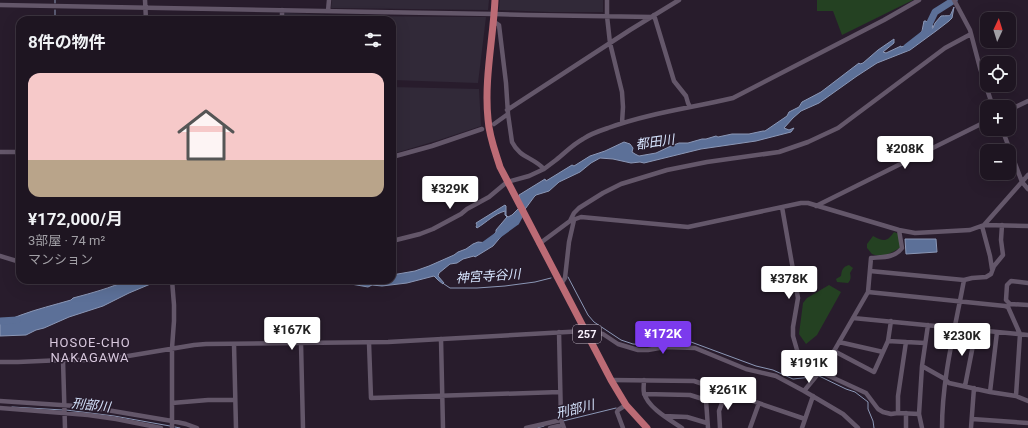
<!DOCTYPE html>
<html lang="ja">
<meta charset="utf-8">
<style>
body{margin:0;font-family:Roboto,"Noto Sans JP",sans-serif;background:#2b222e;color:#f1f3f6;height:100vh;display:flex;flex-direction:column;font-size:15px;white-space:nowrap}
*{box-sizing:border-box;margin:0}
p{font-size:13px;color:#a19fa5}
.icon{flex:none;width:22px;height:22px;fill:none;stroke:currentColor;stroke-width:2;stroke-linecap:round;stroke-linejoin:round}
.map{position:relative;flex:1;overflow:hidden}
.details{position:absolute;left:16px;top:16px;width:380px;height:268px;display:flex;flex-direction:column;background:#1e1521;border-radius:12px;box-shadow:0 4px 16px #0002,0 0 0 1px #3c343f}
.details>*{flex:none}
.needle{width:26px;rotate:4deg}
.controls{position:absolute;left:980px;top:12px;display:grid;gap:8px}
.controls a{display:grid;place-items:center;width:36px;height:36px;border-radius:8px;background:#1e1521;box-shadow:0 4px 16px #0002,0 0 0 1px #3c343f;font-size:20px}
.price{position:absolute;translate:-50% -34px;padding:0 9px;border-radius:4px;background:#fff;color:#222;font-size:13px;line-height:26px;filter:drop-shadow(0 1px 2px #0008)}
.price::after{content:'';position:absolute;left:50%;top:24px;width:12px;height:9px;margin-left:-6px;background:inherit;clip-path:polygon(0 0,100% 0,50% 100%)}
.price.on{background:#7c3aed;color:#fff}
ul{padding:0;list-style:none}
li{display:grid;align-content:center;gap:8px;height:212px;padding:0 12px}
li+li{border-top:1px solid #3c343f}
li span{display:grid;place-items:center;height:124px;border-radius:12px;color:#555}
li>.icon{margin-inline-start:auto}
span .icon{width:72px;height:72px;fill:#fffc;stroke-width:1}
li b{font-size:17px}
h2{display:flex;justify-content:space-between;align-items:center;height:48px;padding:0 12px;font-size:17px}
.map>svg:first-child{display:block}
.industrial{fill:#312938}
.green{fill:#244122}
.water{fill:#5c7098;stroke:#8b97b6}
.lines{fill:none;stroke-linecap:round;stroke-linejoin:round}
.stream{stroke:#8b97b6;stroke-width:1}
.river{stroke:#5c7098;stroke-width:7}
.minor{stroke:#64576a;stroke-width:4.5}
.highway{stroke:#bc6b75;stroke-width:7}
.labels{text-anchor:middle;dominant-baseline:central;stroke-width:3;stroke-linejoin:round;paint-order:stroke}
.shield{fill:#281c2c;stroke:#bab1be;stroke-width:1}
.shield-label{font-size:11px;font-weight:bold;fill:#f9f1fd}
.water-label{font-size:13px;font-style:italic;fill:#d3e1fb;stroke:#281c2c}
.neighbourhood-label{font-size:13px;letter-spacing:1px;fill:#d8c8de;stroke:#281c2c}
</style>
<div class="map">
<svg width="1028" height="428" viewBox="0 0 1028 428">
<rect width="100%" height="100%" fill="#281c2c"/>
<!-- industrial -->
<path class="industrial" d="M332,0H489L488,10L331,8Z
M500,0H603V12H549L499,10Z
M284,13L350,16L486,17L478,83L392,80V20H284Z
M392,87L479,89L481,126L439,140L392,154Z"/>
<!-- green -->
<path class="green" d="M817,0H913L842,35L833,11H817Z
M894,232L899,234L901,247C893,252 882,259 872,254C870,252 869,250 867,248V244L873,236C884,242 887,242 894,232Z
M849,265L853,268L850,273C851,277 851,280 848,283L837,282L836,279L841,276C842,269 843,267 849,265Z
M829,285L841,292L817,335L806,344L799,334L803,303L807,298Z"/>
<!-- water -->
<path class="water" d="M954,7L952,18L949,21L936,31L910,50L877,63L857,76L819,103L801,111L793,118L784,128L789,130L794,128L791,132L756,141L701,149L644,163L640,162L631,163L613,159L600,158L591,163L580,172L559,182L549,191L536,195L534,197L520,216L514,221L493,246L475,257L474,256L463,259L457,263L450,264L439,273L438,276L444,283L443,284L438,280L434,276L407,283L382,286L372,285L368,287L351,284L337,280H392V275L415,271L429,266L454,255L458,252L466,249L473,244L478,242L488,243L496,232V230L507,217L505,215V211C494,214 487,222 477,228L476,227L477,225L476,223L505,205L506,206V215L508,217L512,215L519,208V195L545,179L546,181L572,165L574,166L590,156L605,151L624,142L630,144L633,148L632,152L635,154L639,156L656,153L671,146L679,143H688L702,139H706L716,136L718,137L732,134H749L763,131H765L787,116L789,112L799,107L802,102L821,92L859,63L860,64L863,63L878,50L894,39V43L883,52L886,53L901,46V47C908,46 913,42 919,39L917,38L922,31L924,21H926L927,22L925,29L933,25L932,28H933L935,23L941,16C952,15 949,18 954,7Z
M905,239H936L937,252L906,254Z
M128,280H160L129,293L103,306L69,317L44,328L36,330L26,335L0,336V323C8,322 14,317 21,315C37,309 54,305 71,300L73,298C92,293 110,288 128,280Z"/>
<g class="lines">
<!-- stream -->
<path class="stream" d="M55,3V0
M55,20V10
M568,277L588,315L594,322L621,340L633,344L646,345L670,341L691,342L756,366L773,370L793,379L812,377
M444,284L450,288H477L505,286L535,282L551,278
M819,376L846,389L855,392L868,402V409L873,421L874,428
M12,407L63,410
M66,410L114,416L170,426
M563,421L616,408
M175,427L180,428
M537,428L544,426"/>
<!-- river -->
<path class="river" d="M907,47L925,33L935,12L954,0
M480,248L516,222L522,211
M0,321L17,320"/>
<!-- minor -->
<path class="minor" d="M145,0L146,20
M607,0V16L610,43L622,92L623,107L622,123
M954,0L970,30L980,68L993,107
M0,5L376,12L494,14L528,15L652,17
M328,11L329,0
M654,15L674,81L686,96L688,103L690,107
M282,20V10
M493,21L499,25L506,83L508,114L494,124
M507,110L630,30L679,0
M1009,110L1028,101
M1002,129L1022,182L1028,189
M0,152H20
M392,157L432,146L482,129
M544,169C548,166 552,163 556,160C565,153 572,145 583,139C590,134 599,131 608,128C649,113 691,108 733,98L884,20L919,0
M816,206L987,121
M782,207L798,298L793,327V336L797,350L802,359L812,368L866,393L878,409L883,412L891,414L898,413
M570,221L574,213L579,208L603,193L621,184L667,170L707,162L779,152L808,142L838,128L945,48L971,34
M984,225L1028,226
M982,226L990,256L992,269
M392,241L420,234L433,229L461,214L467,209L489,197L507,182L529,176L544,169C533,157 520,158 512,142L508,114
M539,244L570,221L581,217L688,227L801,203H808L899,230L915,233L970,230L984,225L1028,175
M0,256L20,262
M870,271L964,280C955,329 942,378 942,428
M172,280L174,305V321L172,348V428
M964,280L972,278L986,277L991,274L994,266L1003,255L1001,240L1002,225
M1028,283L1011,281L1007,285L1006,300L1010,304L1028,305
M561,284L565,278L569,242L574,220
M868,292L1005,306L1008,307L1020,334L1016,396
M853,318L1028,335
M891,321L888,341L906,342L898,396V413L919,414
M928,325L922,366L945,379L949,383L990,392L1016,396L1028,401
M559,332L561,420L564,428
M441,339L443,428
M839,342L883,352
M906,342L925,343
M301,343L303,428
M369,343L371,398L560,392
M234,344L236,428
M834,351L874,372L888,341
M63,360L65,428
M0,362H18L63,360H94L116,358L194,345L206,344L388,342L585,331L603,334L618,344L638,350H648L665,347L695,348L746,369L776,376L804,391L843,414L858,428
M611,380L694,381L805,419
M644,380C644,384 643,389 644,393C648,408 670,420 682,428
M965,386L976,330
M804,391L818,374L834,351L868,292L871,258C882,257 895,258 902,248L899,230
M990,392L997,332
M644,394L690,395L706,400L708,428
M0,401L76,406L95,408L172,421L186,424L197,428
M172,403L208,400H235
M0,408L88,415L116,419L161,428
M664,416L687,417L707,423
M972,419L1028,423
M526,428L561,420
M550,428L563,425
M623,428L617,412L618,410L626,405
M720,428L719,411L726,392
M750,428L759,403
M802,428L813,396
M906,428V413
M922,428L919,414L922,366
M971,428L974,388"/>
<!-- highway -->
<path class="highway" d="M495,0C493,40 484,80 488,119C489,136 495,151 500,167L611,380L626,405L647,428"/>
</g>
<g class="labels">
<!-- shield labels -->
<rect class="shield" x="573" y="325" width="28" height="18" rx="3"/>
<g class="shield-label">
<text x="587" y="334">257</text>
</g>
<!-- water labels -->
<g class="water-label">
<text transform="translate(655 142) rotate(-8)">都田川</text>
<text transform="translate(488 276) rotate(-4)">神宮寺谷川</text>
<text transform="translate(91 405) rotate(6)">刑部川</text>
<text transform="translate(575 409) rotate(-14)">刑部川</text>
</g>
<!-- neighbourhood labels -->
<g class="neighbourhood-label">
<text x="90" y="342">HOSOE-CHO<tspan x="90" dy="15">NAKAGAWA</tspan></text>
</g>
</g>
</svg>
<div class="controls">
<a><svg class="needle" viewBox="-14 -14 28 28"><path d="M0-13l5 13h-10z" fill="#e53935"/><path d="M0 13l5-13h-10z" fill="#a19fa5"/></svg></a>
<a><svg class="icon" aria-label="locate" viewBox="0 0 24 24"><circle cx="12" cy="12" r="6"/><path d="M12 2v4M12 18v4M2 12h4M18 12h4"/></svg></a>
<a>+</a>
<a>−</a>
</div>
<b class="price" style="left:905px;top:170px">¥208K</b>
<b class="price" style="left:450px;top:210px">¥329K</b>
<b class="price" style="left:789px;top:300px">¥378K</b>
<b class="price" style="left:292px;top:351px">¥167K</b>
<b class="price on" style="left:663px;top:355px">¥172K</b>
<b class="price" style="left:962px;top:357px">¥230K</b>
<b class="price" style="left:809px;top:384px">¥191K</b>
<b class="price" style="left:728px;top:411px">¥261K</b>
<section class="details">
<h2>8件の物件<svg class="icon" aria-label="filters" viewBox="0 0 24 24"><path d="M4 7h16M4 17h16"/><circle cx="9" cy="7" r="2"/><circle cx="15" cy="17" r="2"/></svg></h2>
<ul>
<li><span style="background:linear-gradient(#f6c9c9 70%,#b9a48a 0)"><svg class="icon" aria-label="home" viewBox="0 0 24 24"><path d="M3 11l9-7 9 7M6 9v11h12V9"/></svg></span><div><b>¥172,000/月</b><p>3部屋 · 74 m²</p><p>マンション</p></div></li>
</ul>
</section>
</div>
